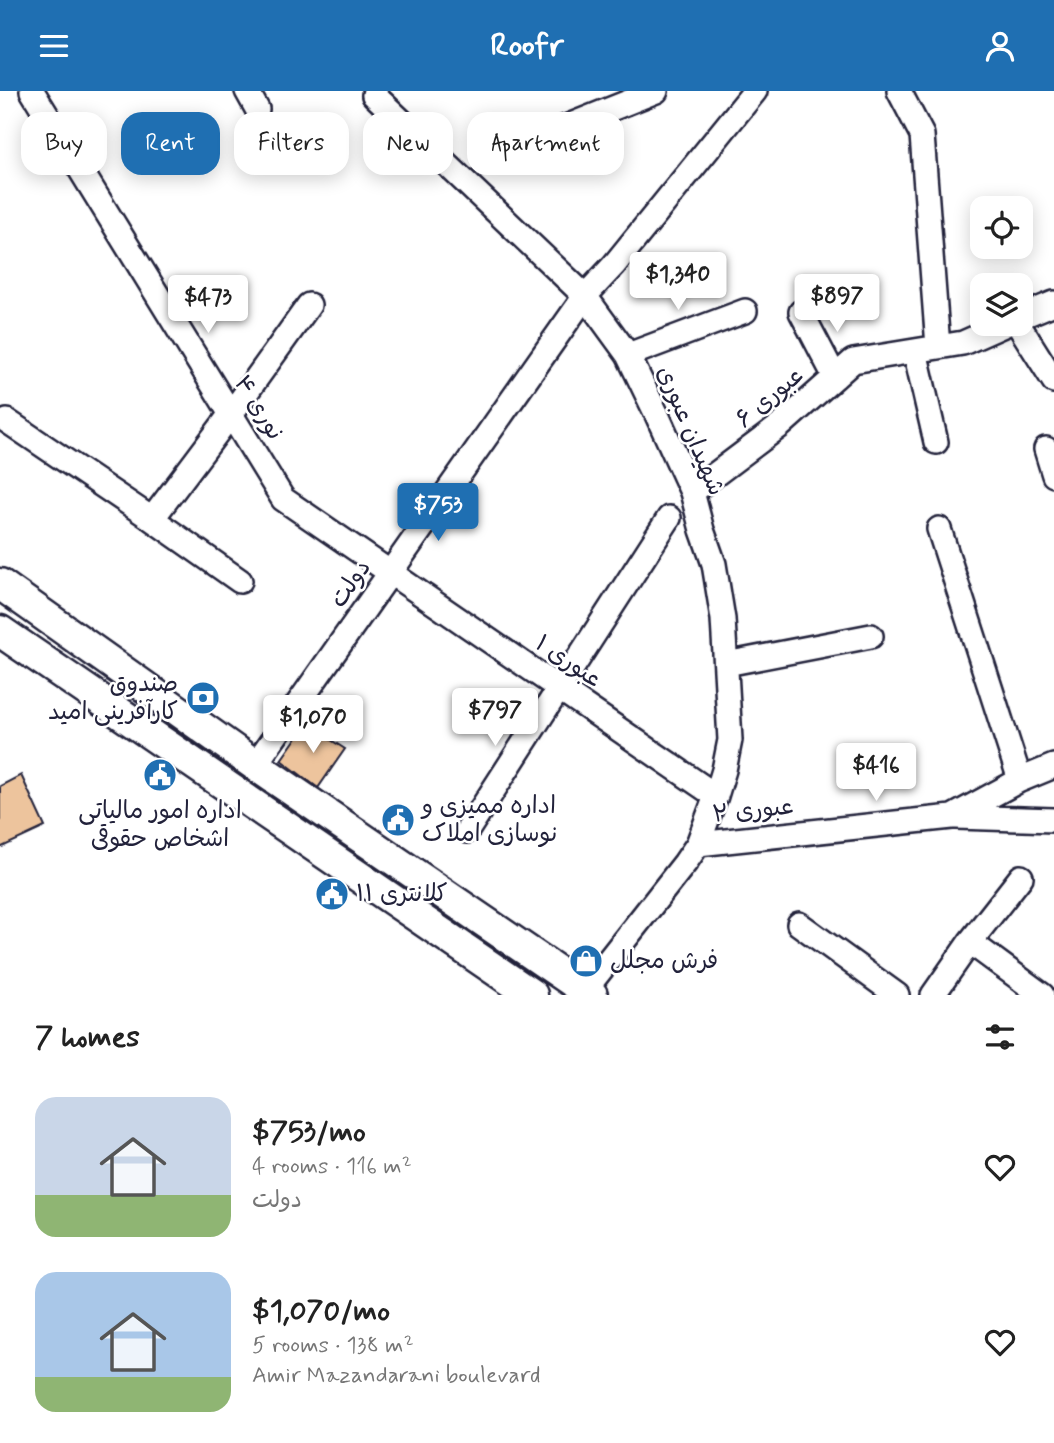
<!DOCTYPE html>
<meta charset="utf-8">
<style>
body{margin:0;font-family:Mynerve,"Playpen Sans Arabic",sans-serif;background:#f6f6f6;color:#222;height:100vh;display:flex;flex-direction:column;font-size:26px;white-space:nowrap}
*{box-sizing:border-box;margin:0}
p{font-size:23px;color:#767676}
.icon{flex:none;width:38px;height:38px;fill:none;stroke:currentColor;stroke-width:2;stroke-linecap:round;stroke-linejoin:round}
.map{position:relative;height:904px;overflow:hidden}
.panel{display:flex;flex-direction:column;background:#fff;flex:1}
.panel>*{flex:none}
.banner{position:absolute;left:21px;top:21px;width:700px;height:63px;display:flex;gap:14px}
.tools{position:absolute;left:970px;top:105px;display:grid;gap:14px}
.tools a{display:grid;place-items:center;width:63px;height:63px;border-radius:14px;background:#fff;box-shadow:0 4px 18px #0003;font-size:35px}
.price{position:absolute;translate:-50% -60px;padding:0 16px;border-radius:7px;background:#fff;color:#222;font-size:23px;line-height:46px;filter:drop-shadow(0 2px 4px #0008)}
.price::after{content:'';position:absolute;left:50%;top:42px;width:21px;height:16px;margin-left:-10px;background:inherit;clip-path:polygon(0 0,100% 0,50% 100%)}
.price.selected{background:#1f6fb2;color:#fff}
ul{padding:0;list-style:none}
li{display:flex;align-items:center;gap:21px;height:175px;padding:0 35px}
li span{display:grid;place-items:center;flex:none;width:196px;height:140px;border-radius:21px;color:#555}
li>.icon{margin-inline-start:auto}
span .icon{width:84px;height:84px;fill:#fffc;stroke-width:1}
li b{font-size:30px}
h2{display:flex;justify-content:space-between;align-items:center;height:84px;padding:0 35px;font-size:30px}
.pill{padding:0 24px;border-radius:21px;background:#fff;box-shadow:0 4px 18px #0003;font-size:24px;line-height:63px}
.pill.selected{background:#1f6fb2;color:#fff}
header{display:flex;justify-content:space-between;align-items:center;height:91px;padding:0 35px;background:#1f6fb2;color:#fff;font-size:32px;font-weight:800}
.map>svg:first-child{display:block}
.building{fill:#edc49d;stroke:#22223b;stroke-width:2}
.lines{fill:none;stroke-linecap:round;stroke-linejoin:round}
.minor-casing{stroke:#22223b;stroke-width:28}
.major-casing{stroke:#22223b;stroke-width:35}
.minor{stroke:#fff;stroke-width:23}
.major{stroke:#fff;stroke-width:30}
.labels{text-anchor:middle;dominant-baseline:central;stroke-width:5;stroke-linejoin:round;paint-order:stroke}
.street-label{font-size:24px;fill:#22223b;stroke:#fff}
.poi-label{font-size:24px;fill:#22223b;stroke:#fff;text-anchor:start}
</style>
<header><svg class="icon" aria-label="menu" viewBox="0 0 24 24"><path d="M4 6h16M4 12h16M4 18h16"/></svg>Roofr<svg class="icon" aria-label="person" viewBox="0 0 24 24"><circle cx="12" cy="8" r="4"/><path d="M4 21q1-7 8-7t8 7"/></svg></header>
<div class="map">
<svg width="1054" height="904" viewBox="0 0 1054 904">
<rect width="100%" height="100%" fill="#fff"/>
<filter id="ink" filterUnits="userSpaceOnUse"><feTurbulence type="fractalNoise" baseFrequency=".0143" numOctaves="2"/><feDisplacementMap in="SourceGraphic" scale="14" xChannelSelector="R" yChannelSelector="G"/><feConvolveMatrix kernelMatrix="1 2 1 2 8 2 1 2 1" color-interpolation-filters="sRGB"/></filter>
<g filter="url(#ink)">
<!-- building -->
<path class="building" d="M306,633L345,658L318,697L281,669Z
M21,684L45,736L0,757V695Z"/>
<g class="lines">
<defs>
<path id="minor" d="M32,0L283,408L716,705
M247,0L257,18
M899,0L922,44L938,256
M561,38L656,0
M801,221L835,286
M1020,226L1054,212
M1018,233L1054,290
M915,260L936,351
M628,264L745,220
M7,330L152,428L231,323L309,214
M1046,358L1054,384
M692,401L781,334L853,270L963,252L1006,233
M152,428L240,490
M939,438L1020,689
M726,573L871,545
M255,674L585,205L374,4L375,0
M956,726L1054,729
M467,740L669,427
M698,753L952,726L1020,689L1054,675
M799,833L897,904
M970,851L1042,904
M585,899L685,772L698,753L716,705L724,679L730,649L723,528L714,473L702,439L692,401L657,324L628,264L585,205L614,174L755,0
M933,904L970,851L1021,786"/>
<path id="major" d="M0,493L255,674L592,904
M0,540L532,904"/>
</defs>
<!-- minor casing -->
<use href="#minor" class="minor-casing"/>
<!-- major casing -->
<use href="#major" class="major-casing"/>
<!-- minor -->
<use href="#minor" class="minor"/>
<!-- major -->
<use href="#major" class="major"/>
</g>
</g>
<!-- icons -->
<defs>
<symbol id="bank-disc" viewBox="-11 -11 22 22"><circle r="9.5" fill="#1f6fb2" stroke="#fff"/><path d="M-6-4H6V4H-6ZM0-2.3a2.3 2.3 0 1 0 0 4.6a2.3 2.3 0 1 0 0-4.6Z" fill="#fff"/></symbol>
<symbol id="civic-disc" viewBox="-11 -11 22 22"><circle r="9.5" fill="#1f6fb2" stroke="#fff"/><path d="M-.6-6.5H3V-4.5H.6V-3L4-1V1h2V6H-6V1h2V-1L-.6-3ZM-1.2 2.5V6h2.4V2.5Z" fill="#fff"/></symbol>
<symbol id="shop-disc" viewBox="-11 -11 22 22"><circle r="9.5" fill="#1f6fb2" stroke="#fff"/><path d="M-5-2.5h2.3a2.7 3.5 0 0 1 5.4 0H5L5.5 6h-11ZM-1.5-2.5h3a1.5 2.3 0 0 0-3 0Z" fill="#fff"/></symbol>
</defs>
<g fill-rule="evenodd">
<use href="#bank-disc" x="184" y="588" width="38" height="38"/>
<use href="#civic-disc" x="141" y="665" width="38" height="38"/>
<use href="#civic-disc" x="379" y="710" width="38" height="38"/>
<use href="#civic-disc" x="313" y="784" width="38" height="38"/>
<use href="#shop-disc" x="567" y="851" width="38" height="38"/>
</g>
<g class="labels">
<!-- street labels -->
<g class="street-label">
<text transform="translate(770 307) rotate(-40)">عبوری ۶</text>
<text transform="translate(258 317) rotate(58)">نوری ۴</text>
<text transform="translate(690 340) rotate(67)">شهیدان عبوری</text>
<text transform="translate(351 493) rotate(-55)">دولت</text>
<text transform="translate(568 571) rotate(34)">عبوری ۱</text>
<text transform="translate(753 720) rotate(-6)">عبوری ۲</text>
</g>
<!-- poi labels -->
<g class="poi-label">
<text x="178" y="593" text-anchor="end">صندوق<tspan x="178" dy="28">کارآفرینی امید</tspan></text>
<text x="422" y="715">اداره ممیزی و<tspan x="422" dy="28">نوسازی املاک</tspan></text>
<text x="160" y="720" text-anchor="middle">اداره امور مالیاتی<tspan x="160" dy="28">اشخاص حقوقی</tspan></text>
<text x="356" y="803">کلانتری ۱۱</text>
<text x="610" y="870">فرش مجلل</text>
</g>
</g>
</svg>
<div class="tools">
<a><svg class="icon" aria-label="locate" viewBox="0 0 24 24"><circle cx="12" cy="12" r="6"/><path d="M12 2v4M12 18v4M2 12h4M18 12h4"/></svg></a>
<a><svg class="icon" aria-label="layers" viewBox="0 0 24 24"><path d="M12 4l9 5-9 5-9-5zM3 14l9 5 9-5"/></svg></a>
</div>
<b class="price" style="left:678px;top:221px">$1,340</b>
<b class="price" style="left:837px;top:243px">$897</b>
<b class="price" style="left:208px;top:244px">$473</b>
<b class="price selected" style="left:438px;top:452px">$753</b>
<b class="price" style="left:495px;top:657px">$797</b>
<b class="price" style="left:313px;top:664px">$1,070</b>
<b class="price" style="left:876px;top:712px">$416</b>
<div class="banner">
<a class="pill">Buy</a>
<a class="pill selected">Rent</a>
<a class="pill">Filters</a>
<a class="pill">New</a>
<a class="pill">Apartment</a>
</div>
</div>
<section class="panel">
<h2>7 homes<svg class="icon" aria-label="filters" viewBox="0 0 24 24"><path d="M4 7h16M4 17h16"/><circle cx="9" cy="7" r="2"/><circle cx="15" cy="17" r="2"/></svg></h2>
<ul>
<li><span style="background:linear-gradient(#c9d6e8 70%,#8fb573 0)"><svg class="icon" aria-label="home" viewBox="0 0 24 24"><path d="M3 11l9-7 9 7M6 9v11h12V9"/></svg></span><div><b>$753/mo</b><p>4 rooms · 116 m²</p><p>دولت</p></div><svg class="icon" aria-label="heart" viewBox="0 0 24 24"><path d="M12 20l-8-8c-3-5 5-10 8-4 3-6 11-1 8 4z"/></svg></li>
<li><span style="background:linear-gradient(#a9c7e8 75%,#8fb573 0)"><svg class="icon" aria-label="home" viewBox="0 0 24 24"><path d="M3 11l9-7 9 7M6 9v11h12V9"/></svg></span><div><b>$1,070/mo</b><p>5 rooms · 138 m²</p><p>Amir Mazandarani boulevard</p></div><svg class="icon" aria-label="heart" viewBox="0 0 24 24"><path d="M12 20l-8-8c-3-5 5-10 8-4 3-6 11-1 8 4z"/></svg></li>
</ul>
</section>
